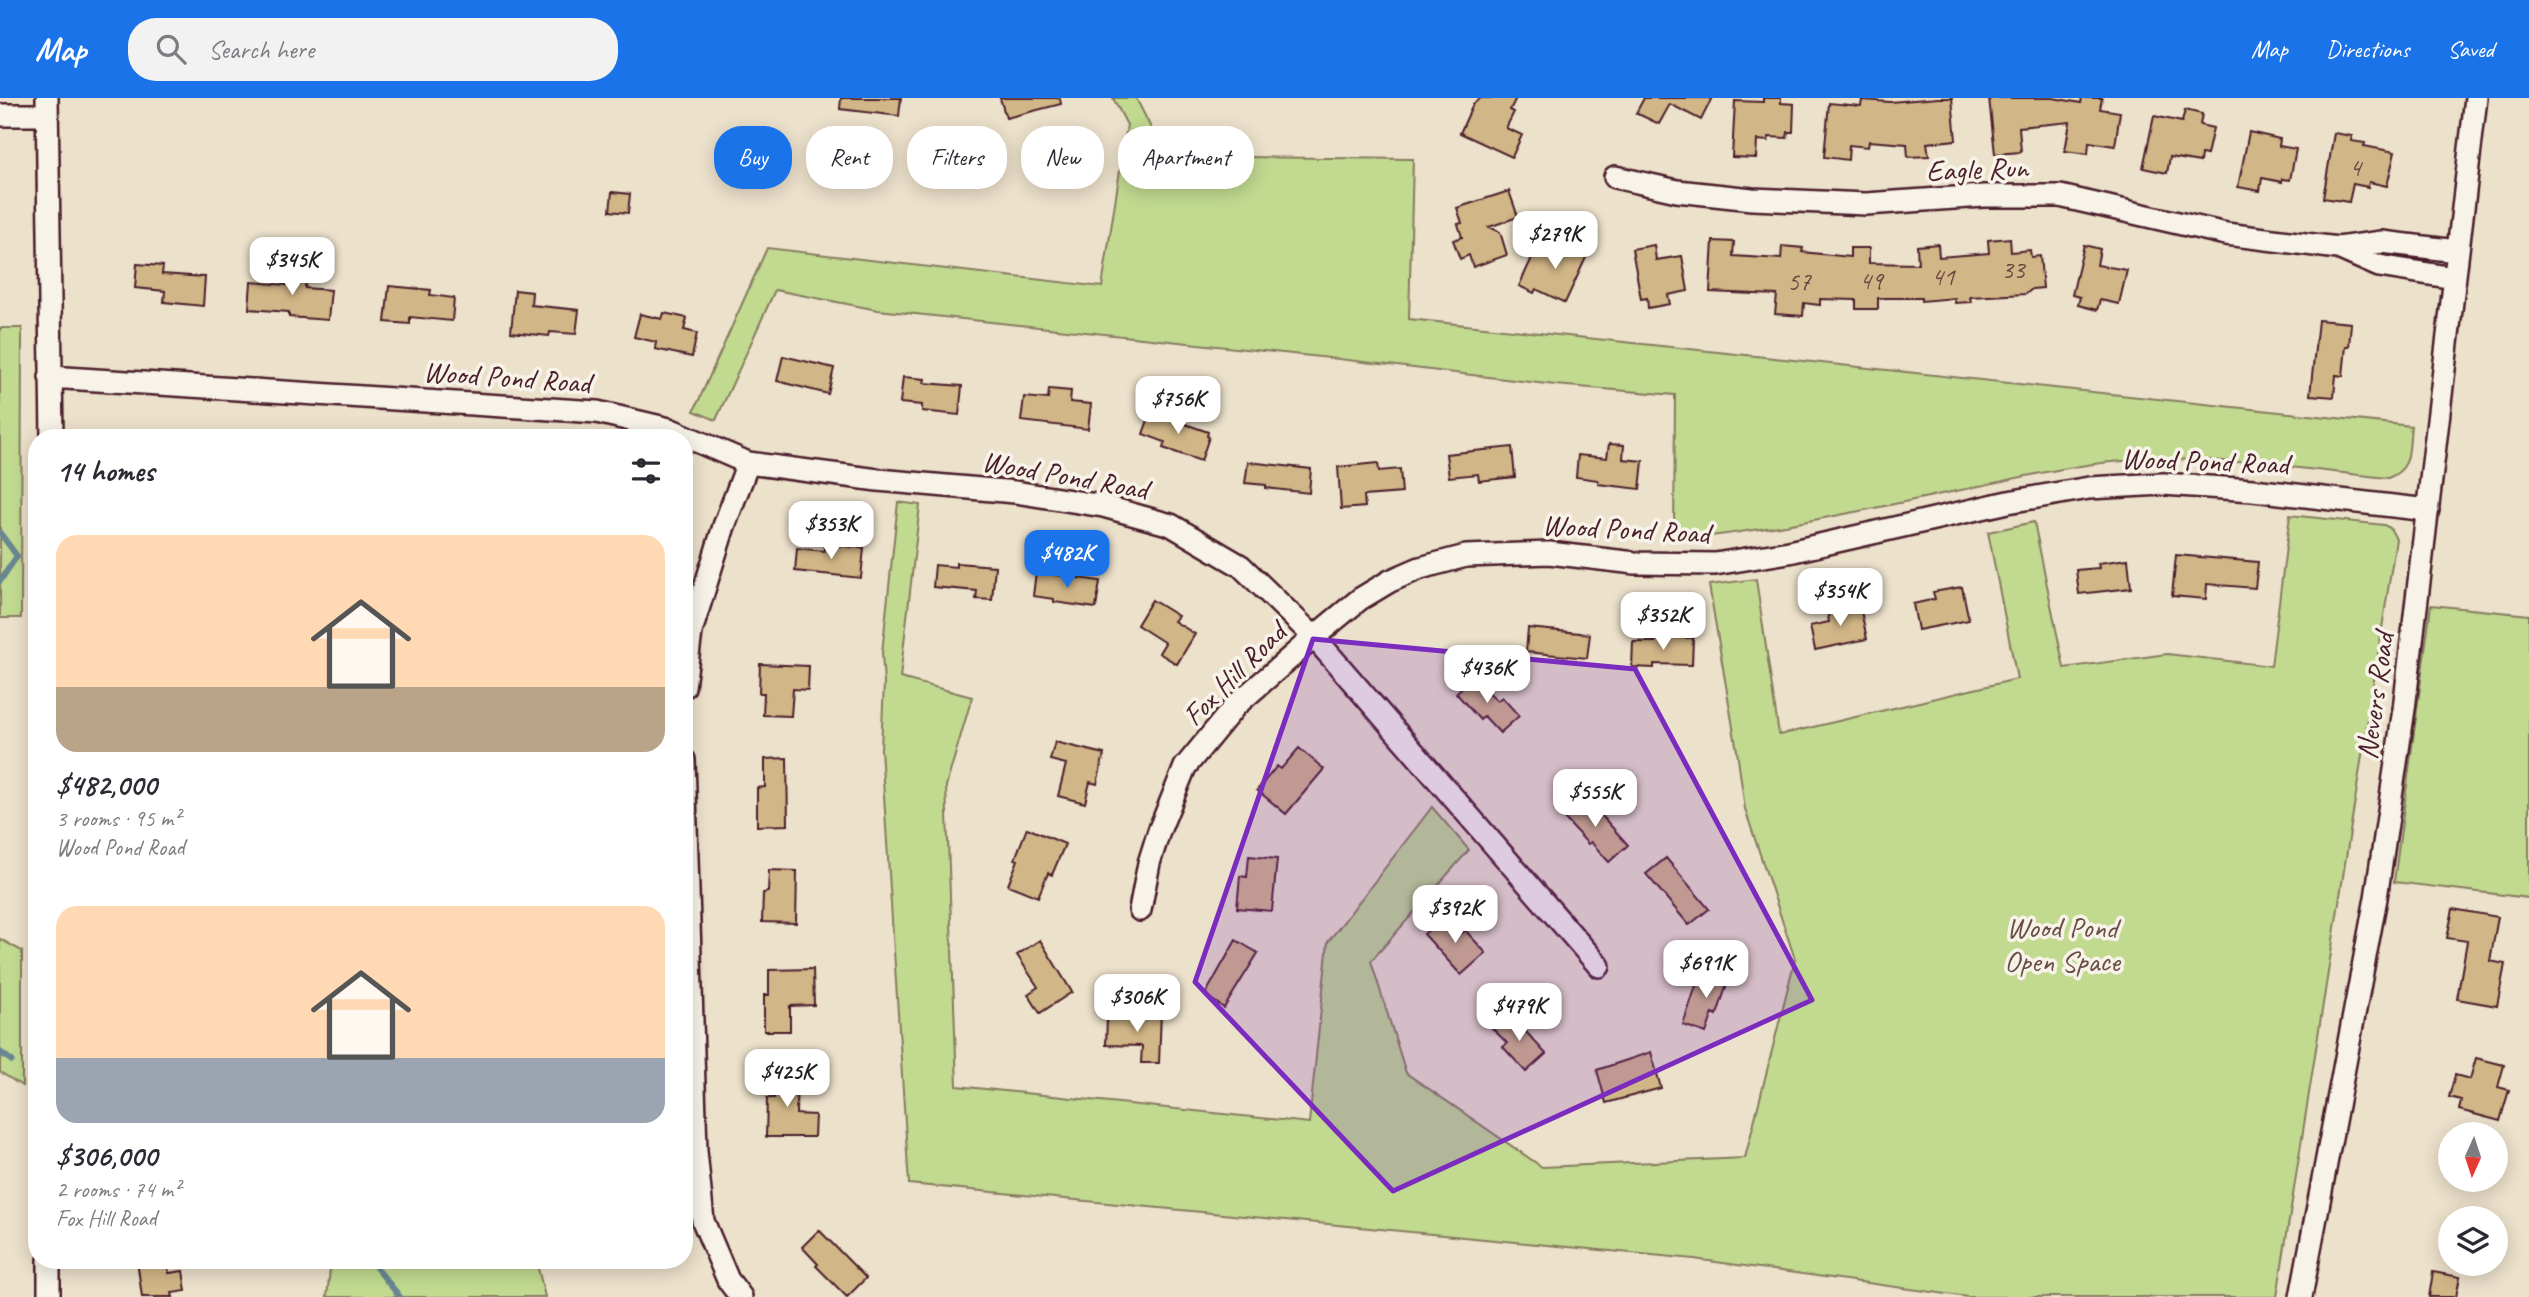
<!DOCTYPE html>
<meta charset="utf-8">
<style>
body{margin:0;font-family:Caveat,sans-serif;background:#f2f2f3;color:#2b2b33;height:100vh;display:flex;flex-direction:column;font-size:26px;white-space:nowrap}
*{box-sizing:border-box;margin:0}
p{font-size:23px;color:#7c7c81}
.icon{flex:none;width:38px;height:38px;fill:none;stroke:currentColor;stroke-width:2;stroke-linecap:round;stroke-linejoin:round}
.map{position:relative;flex:1;overflow:hidden}
.sheet{position:absolute;left:28px;top:331px;width:665px;height:840px;display:flex;flex-direction:column;background:#fff;border-radius:28px;box-shadow:0 4px 18px #0003}
.sheet>*{flex:none}
.guide{position:absolute;left:714px;top:28px;width:665px;height:63px;display:flex;gap:14px}
.needle{width:46px;rotate:183deg}
.tools{position:absolute;left:2438px;top:1024px;display:grid;gap:14px}
.tools a{display:grid;place-items:center;width:70px;height:70px;border-radius:50%;background:#fff;box-shadow:0 4px 18px #0003;font-size:35px}
.price{position:absolute;translate:-50% -60px;padding:0 16px;border-radius:14px;background:#fff;color:#222;font-size:23px;line-height:46px;filter:drop-shadow(0 2px 4px #0008)}
.price::after{content:'';position:absolute;left:50%;top:42px;width:21px;height:16px;margin-left:-10px;background:inherit;clip-path:polygon(0 0,100% 0,50% 100%)}
.price.active{background:#1a73e8;color:#fff}
ul{padding:0;list-style:none}
li{display:grid;align-content:center;gap:14px;height:371px;padding:0 28px}
li span{display:grid;place-items:center;height:217px;border-radius:21px;color:#555}
li>.icon{margin-inline-start:auto}
span .icon{width:126px;height:126px;fill:#fffc;stroke-width:1}
li b{font-size:30px}
h2{display:flex;justify-content:space-between;align-items:center;height:84px;padding:0 28px;font-size:30px}
.tag{padding:0 24px;border-radius:28px;background:#fff;box-shadow:0 4px 18px #0003;font-size:24px;line-height:63px}
.tag.active{background:#1a73e8;color:#fff}
header{display:flex;align-items:center;gap:42px;box-sizing:border-box;height:98px;padding:0 35px;background:#1a73e8;color:#fff}
header strong{font-size:33px}
nav{display:flex;gap:38px;margin-inline-start:auto;font-size:24px}
.search{width:490px;height:63px;background:#f2f2f3;display:flex;align-items:center;gap:18px;box-sizing:border-box;padding:0 24px;border-radius:28px;color:#7c7c81;font-size:26px}
.map>svg:first-child{display:block}
.green{fill:#c1da90;stroke:#867c5e;stroke-width:2}
.lines{fill:none;stroke-linecap:round;stroke-linejoin:round}
.stream{stroke:#688792;stroke-width:6}
.building{fill:#d1b687;stroke:#4a1f2b;stroke-width:2}
.minor-casing{stroke:#4a1f2b;stroke-width:26}
.minor{stroke:#f7f3e8;stroke-width:21}
.marked{fill:#7b2cbf;fill-opacity:0.2;stroke:#7b2cbf;stroke-width:5;stroke-linejoin:round}
.labels{text-anchor:middle;dominant-baseline:central;stroke-width:7;stroke-linejoin:round;paint-order:stroke}
.number-label{font-size:26px;fill:#6c4542}
.street-label{font-size:30px;fill:#4a1f2b;stroke:#f7f3e8}
.park-label{font-size:30px;fill:#684e44;stroke:#f7f3e8}
</style>
<header>
<strong>Map</strong>
<div class="search"><svg class="icon" aria-label="search" viewBox="0 0 24 24"><circle cx="10" cy="10" r="6"/><path d="M15 15l6 6"/></svg>Search here</div>
<nav><a>Map</a><a>Directions</a><a>Saved</a></nav>
</header>
<div class="map">
<svg width="2529" height="1199" viewBox="0 0 2529 1199">
<rect width="100%" height="100%" fill="#ece1cb"/>
<filter id="ink" filterUnits="userSpaceOnUse"><feTurbulence type="fractalNoise" baseFrequency=".0143" numOctaves="2"/><feDisplacementMap in="SourceGraphic" scale="14" xChannelSelector="R" yChannelSelector="G"/><feConvolveMatrix kernelMatrix="1 2 1 2 8 2 1 2 1" color-interpolation-filters="sRGB"/></filter>
<g filter="url(#ink)">
<!-- green -->
<path class="green" d="M1113,0H1136L1165,58L1413,61L1409,221L2411,328C2408,352 2413,370 2388,380C2300,371 2212,356 2123,363C2068,367 2015,381 1961,392C1865,412 1772,433 1674,442L1675,297L1555,287L1339,261L878,212L775,192L716,322L694,313L767,150L1102,189L1127,27Z
M0,230H22L21,520H0Z
M898,404L920,407L900,580L972,599L946,688L957,988L1309,1025L1328,844L1432,709L1469,752L1371,863L1406,975L1542,1069L1745,1060L1795,861L1745,711L1737,653L1709,487L1756,481L1779,637L2017,581L1988,434L2034,424L2064,570L2167,556L2271,568L2290,417L2384,427L2390,430L2396,441L2277,1199H1968L1694,1161L909,1086L881,651L884,585L882,555Z
M2431,507L2529,517V800L2394,784Z
M0,841L22,853V988L0,974Z
M331,1162H536L545,1199H327Z"/>
<g class="lines">
<!-- stream -->
<path class="stream" d="M0,435L17,458L0,483
M0,954L12,963
M370,1162L400,1199"/>
</g>
<!-- building -->
<path class="building" d="M841,0H901L899,18L840,11Z
M1000,0H1060L1061,6L1006,20Z
M1481,0H1516L1510,12L1514,14L1506,30L1522,37L1512,59L1460,35L1473,6Z
M1644,0H1712L1701,22L1670,6L1659,26L1636,15Z
M1763,0H1781V5L1794,6L1793,34H1788L1787,40L1769,39L1768,43L1757,42L1756,60L1732,59L1735,3L1763,4Z
M1938,0H1952L1956,42L1927,45L1929,58L1908,59L1907,46L1869,43L1868,49L1849,47L1848,62L1824,59L1829,5L1861,8L1862,2L1890,4Z
M1989,0H2053L2081,5L2082,0H2102L2100,11L2120,14L2115,48L2089,44L2088,56L2065,53L2070,24L2019,29L2021,54L1995,56Z
M2185,12L2202,16L2200,27L2213,30L2207,57L2201,56L2200,64L2170,59L2167,75L2143,70L2154,18L2182,24Z
M2249,34L2280,41L2279,48L2296,51L2290,82L2282,81V84L2262,80L2260,93L2238,89Z
M2334,35L2352,38L2351,43L2365,45L2364,48L2395,54L2387,88L2369,84L2368,89L2353,86L2349,104L2323,100Z
M1509,93L1518,119L1489,129L1500,134L1507,157L1473,169L1469,157L1460,161L1453,142L1462,139L1458,126L1462,125L1457,110Z
M612,94L630,96L628,115L610,113Z
M2010,140L2011,154L2030,152L2031,159L2040,158L2043,190L2032,191L2026,196L1970,199L1971,204L1955,205V200L1921,203V200H1878V211H1856V202L1820,201V207L1804,205L1803,218L1775,216L1777,197L1710,194L1713,143L1734,144L1733,158L1781,161L1782,148L1803,150L1802,154L1850,159V150H1869V165L1918,166L1917,148L1938,146L1939,159L1989,155L1988,142Z
M1568,144L1589,153L1565,205L1536,191L1534,195L1519,188L1536,151L1544,154L1546,149L1563,156Z
M1654,147L1656,162L1682,158L1688,193L1668,197L1670,206L1648,210L1647,200L1641,201L1632,151Z
M2084,147L2100,151L2097,167L2127,172L2119,206L2100,202L2097,212L2078,207L2080,199L2072,197Z
M137,166L163,168L162,176L205,179L203,208L164,204L165,193L135,190Z
M287,170L307,172L305,190L331,192L328,222L289,219V214L249,211L251,184L286,187Z
M389,188L431,192L430,197L454,200L452,223L410,219V226L385,224Z
M515,192L532,194L531,207L579,212L576,236L550,234L549,238L511,234Z
M664,215L687,220L684,232L697,235L692,259L655,251L656,244L634,239L640,216L662,221Z
M2318,222L2351,225L2349,248H2346L2343,278L2336,277L2334,299L2310,297Z
M783,258L834,270L828,296L777,283Z
M903,279L925,281L924,285L962,288L959,317L922,313V307L900,305Z
M1049,291L1071,293L1070,304L1091,306L1088,331L1021,323L1024,299L1048,301Z
M1151,314L1208,334L1207,338L1209,339L1201,363L1163,350L1165,344L1143,336Z
M1609,346L1624,347L1623,361L1643,363L1640,391L1598,386V382L1576,379L1578,357L1607,360Z
M1512,349L1515,379L1479,383L1478,376L1449,379L1446,356Z
M1248,364L1311,371L1309,395L1266,390V387L1245,385Z
M1378,365L1379,373L1400,371L1402,395L1364,398L1365,409L1341,411L1338,369Z
M824,446L864,450L861,480L795,473L797,450L824,453Z
M2176,457L2258,464L2255,490L2207,486L2206,501L2172,498Z
M2128,461L2131,490L2079,496L2076,472L2099,470L2098,465Z
M956,465L995,468L992,502L976,501L977,493L933,489L935,467L956,469Z
M1036,474L1100,483L1096,510L1054,504V501L1033,498Z
M1962,489L1969,522L1918,532L1913,506L1935,501L1933,494Z
M1152,502L1178,518L1174,523L1195,536L1177,566L1159,555L1165,545L1137,527Z
M1855,505L1857,514L1861,513L1867,541L1815,552L1810,528L1829,524L1827,511Z
M1528,530L1590,536L1587,560L1526,554Z
M1655,539L1693,540L1692,567L1654,566V570L1632,569L1633,544H1655Z
M760,566L809,568L808,592L793,591L791,618L763,617L764,595H759Z
M1474,578L1497,603L1502,599L1519,618L1500,635L1484,618L1480,622L1456,595Z
M1055,644L1104,656L1097,686L1090,684L1085,705L1058,698L1066,666L1050,662Z
M1299,650L1324,671L1286,716L1257,692L1277,668L1281,671Z
M787,660L788,727L757,728V690L765,689V661Z
M1585,699L1628,747L1609,764L1591,744L1588,746L1563,719Z
M1027,730L1065,746L1052,777L1048,775L1038,799L1008,787L1018,762L1015,761Z
M1249,758L1277,761L1272,813L1237,810L1240,778L1247,779Z
M1666,760L1709,811L1689,827L1646,776Z
M769,772L797,773L796,825L762,824L763,795L768,794Z
M2453,811L2498,819L2490,863L2505,866L2497,908L2457,901L2467,843L2447,840Z
M1446,817L1462,835L1465,832L1486,855L1461,877L1424,836Z
M1040,842L1072,894L1040,915L1028,896L1038,889L1017,857Z
M1236,842L1258,855L1224,910L1205,897Z
M1702,870L1729,879L1717,917L1713,915L1706,935L1683,927Z
M813,871L814,907L790,908V933H764V897H769V872Z
M1131,913L1161,914L1159,965H1141L1142,948L1106,947L1107,920L1130,921Z
M1509,915L1546,956L1526,974L1503,949L1507,945L1492,930Z
M1651,954L1661,990L1606,1005L1597,972Z
M2476,960L2504,967L2498,989L2509,992L2500,1023L2459,1012L2461,1002L2449,999L2455,977L2470,981Z
M774,971L797,972L796,1016L815,1017L814,1039H766L767,1000H774Z
M819,1132L866,1180L847,1199L816,1168L818,1166L802,1149Z
M137,1162H167L169,1175L183,1173L186,1193L172,1195L173,1199H142Z
M2433,1174L2460,1179L2456,1199H2429Z"/>
<g class="lines">
<defs>
<path id="minor" d="M47,0L52,340
M0,17H47
M1615,79L1677,93L1752,101L1866,106L1984,98H2060L2226,136L2338,150L2382,144L2457,153
M2338,150L2379,168L2454,180
M50,279L597,314L669,331L748,365L878,382L1015,394L1103,408L1171,427L1241,468L1314,539L1599,868
M684,589L691,534L724,428L748,365
M684,662L696,1053L703,1123L728,1182L741,1199
M1140,812L1149,765L1159,733L1185,669L1236,607L1314,539L1360,501L1390,483L1420,470L1466,458L1549,455L1635,465L1715,466L1789,454L2008,404L2089,390L2163,386L2253,392L2428,412
M49,1199V1162
M2301,1199L2376,800L2404,611L2476,0"/>
</defs>
<!-- minor casing -->
<use href="#minor" class="minor-casing"/>
<!-- minor -->
<use href="#minor" class="minor"/>
</g>
</g>
<!-- marked area -->
<path class="marked" d="M1313,541L1635,571L1812,902L1393,1093L1195,884Z"/>
<g class="labels">
<!-- number labels -->
<g class="number-label">
<text x="2355" y="69">4</text>
<text x="2013" y="171">33</text>
<text x="1943" y="178">41</text>
<text x="1871" y="182">49</text>
<text x="1799" y="183">57</text>
</g>
<!-- street labels -->
<g class="street-label">
<text transform="translate(1977 71) rotate(-2)">Eagle Run</text>
<text transform="translate(507 279) rotate(4)">Wood Pond Road</text>
<text transform="translate(2205 363) rotate(2)">Wood Pond Road</text>
<text transform="translate(1065 377) rotate(10)">Wood Pond Road</text>
<text transform="translate(1626 431) rotate(3)">Wood Pond Road</text>
<text transform="translate(1234 576) rotate(-45)">Fox Hill Road</text>
<text transform="translate(2375 598) rotate(-82)">Nevers Road</text>
</g>
<!-- park labels -->
<g class="park-label">
<text x="2062" y="829">Wood Pond<tspan x="2062" dy="34">Open Space</tspan></text>
</g>
</g>
</svg>
<div class="tools">
<a><svg class="needle" viewBox="-14 -14 28 28"><path d="M0-13l5 13h-10z" fill="#e53935"/><path d="M0 13l5-13h-10z" fill="#7c7c81"/></svg></a>
<a><svg class="icon" aria-label="layers" viewBox="0 0 24 24"><path d="M12 4l9 5-9 5-9-5zM3 14l9 5 9-5"/></svg></a>
</div>
<b class="price" style="left:1555px;top:173px">$279K</b>
<b class="price" style="left:292px;top:199px">$345K</b>
<b class="price" style="left:1178px;top:338px">$756K</b>
<b class="price" style="left:831px;top:463px">$353K</b>
<b class="price active" style="left:1067px;top:492px">$482K</b>
<b class="price" style="left:1840px;top:530px">$354K</b>
<b class="price" style="left:1663px;top:554px">$352K</b>
<b class="price" style="left:1487px;top:607px">$436K</b>
<b class="price" style="left:1595px;top:731px">$555K</b>
<b class="price" style="left:1455px;top:847px">$392K</b>
<b class="price" style="left:1706px;top:902px">$691K</b>
<b class="price" style="left:1137px;top:936px">$306K</b>
<b class="price" style="left:1519px;top:945px">$479K</b>
<b class="price" style="left:787px;top:1011px">$425K</b>
<div class="guide">
<a class="tag active">Buy</a>
<a class="tag">Rent</a>
<a class="tag">Filters</a>
<a class="tag">New</a>
<a class="tag">Apartment</a>
</div>
<section class="sheet">
<h2>14 homes<svg class="icon" aria-label="filters" viewBox="0 0 24 24"><path d="M4 7h16M4 17h16"/><circle cx="9" cy="7" r="2"/><circle cx="15" cy="17" r="2"/></svg></h2>
<ul>
<li><span style="background:linear-gradient(#ffd9b3 70%,#b9a48a 0)"><svg class="icon" aria-label="home" viewBox="0 0 24 24"><path d="M3 11l9-7 9 7M6 9v11h12V9"/></svg></span><div><b>$482,000</b><p>3 rooms · 95 m²</p><p>Wood Pond Road</p></div></li>
<li><span style="background:linear-gradient(#ffd9b3 70%,#9aa5b1 0)"><svg class="icon" aria-label="home" viewBox="0 0 24 24"><path d="M3 11l9-7 9 7M6 9v11h12V9"/></svg></span><div><b>$306,000</b><p>2 rooms · 74 m²</p><p>Fox Hill Road</p></div></li>
</ul>
</section>
</div>
